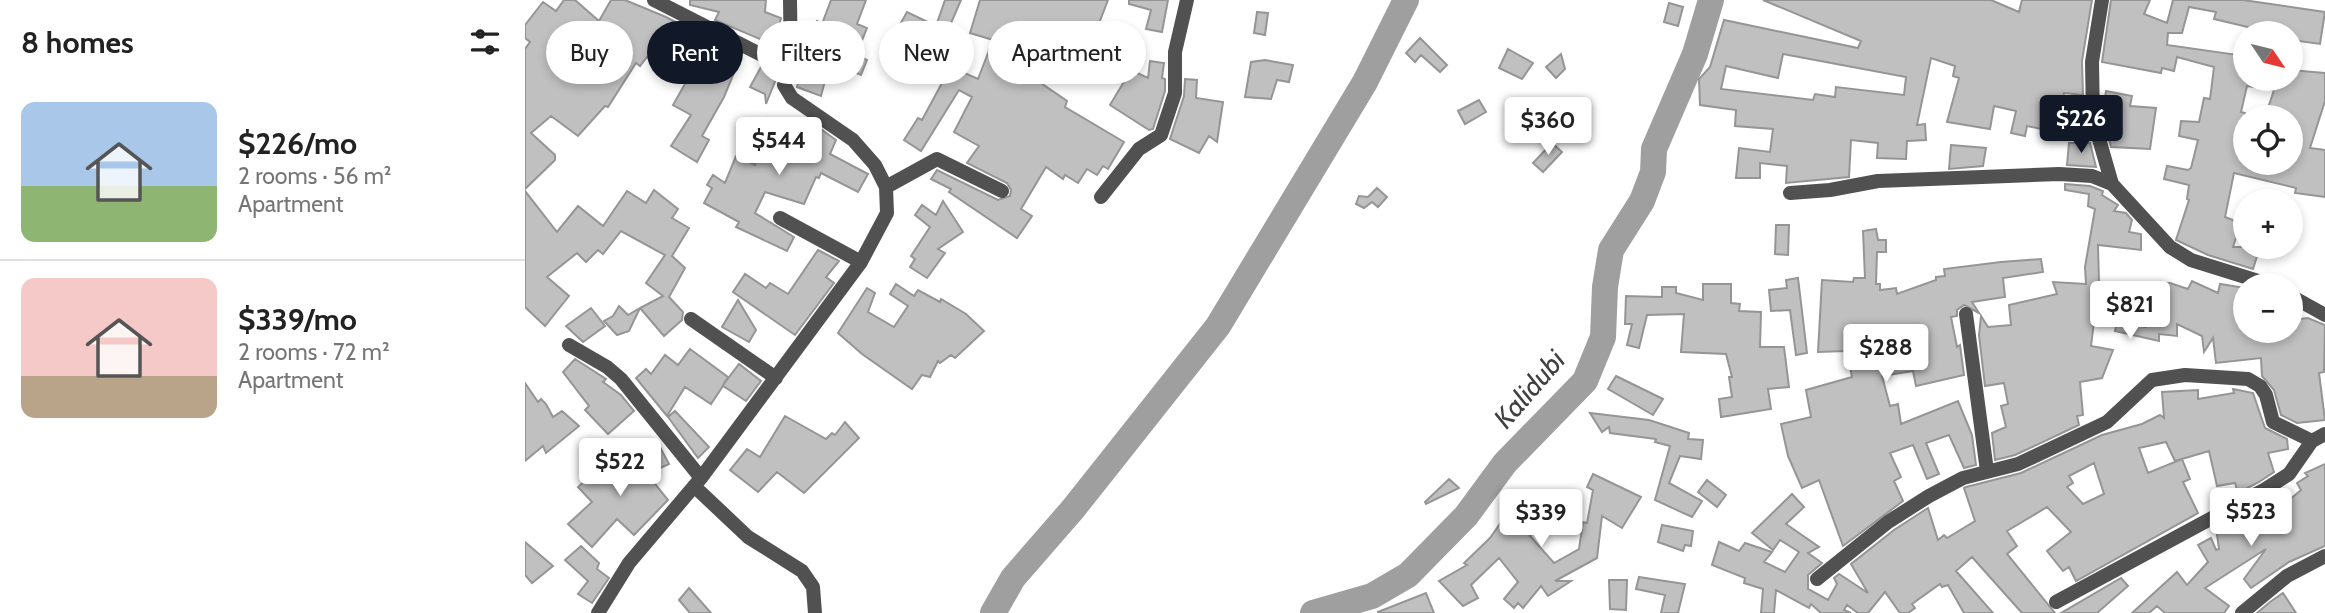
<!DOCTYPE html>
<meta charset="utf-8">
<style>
body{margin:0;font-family:Cabin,sans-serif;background:#f2f2f2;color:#222;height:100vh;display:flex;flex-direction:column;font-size:26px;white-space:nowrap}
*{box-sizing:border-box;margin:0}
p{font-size:23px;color:#767676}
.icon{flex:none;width:38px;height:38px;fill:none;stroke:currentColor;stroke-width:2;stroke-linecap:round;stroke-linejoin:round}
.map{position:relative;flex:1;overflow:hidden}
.side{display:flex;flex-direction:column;background:#fff;width:525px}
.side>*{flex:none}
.guide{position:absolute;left:21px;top:21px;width:665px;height:63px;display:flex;gap:14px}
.needle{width:46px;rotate:125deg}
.buttons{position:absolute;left:1708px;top:21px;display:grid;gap:14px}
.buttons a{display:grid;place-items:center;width:70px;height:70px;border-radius:50%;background:#fff;box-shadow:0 4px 10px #0003;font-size:35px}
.price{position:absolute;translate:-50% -60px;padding:0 16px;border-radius:7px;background:#fff;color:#222;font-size:23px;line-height:46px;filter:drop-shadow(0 2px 4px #0008)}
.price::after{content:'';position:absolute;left:50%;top:42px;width:21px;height:16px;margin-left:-10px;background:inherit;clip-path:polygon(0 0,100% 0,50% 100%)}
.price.active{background:#111827;color:#fff}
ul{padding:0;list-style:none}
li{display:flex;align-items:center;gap:21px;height:175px;padding:0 21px}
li+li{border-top:2px solid #e0e0e0}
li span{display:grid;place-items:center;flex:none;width:196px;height:140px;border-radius:14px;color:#555}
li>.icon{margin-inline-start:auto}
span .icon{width:84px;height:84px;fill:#fffc;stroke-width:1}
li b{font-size:30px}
h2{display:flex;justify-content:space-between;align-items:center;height:84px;padding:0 21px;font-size:30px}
.chip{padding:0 24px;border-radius:32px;background:#fff;box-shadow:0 4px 10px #0003;font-size:24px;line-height:63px}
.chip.active{background:#111827;color:#fff}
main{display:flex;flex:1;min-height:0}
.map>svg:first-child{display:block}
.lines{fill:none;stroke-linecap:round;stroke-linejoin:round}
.river{stroke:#9f9f9f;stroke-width:26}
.building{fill:#c0c0c0;stroke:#959595;stroke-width:2;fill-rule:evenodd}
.street{stroke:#515151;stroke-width:14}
.labels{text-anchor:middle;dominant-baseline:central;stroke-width:5;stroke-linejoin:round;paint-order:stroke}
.water-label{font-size:28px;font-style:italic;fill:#404040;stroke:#fff}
</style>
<main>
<section class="side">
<h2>8 homes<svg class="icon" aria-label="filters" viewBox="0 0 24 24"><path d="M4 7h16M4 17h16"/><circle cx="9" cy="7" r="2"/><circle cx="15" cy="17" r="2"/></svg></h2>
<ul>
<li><span style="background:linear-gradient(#a9c7e8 60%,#8fb573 0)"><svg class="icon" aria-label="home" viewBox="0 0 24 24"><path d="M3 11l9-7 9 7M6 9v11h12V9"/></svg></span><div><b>$226/mo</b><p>2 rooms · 56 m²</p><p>Apartment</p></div></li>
<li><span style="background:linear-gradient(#f6c9c9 70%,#b9a48a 0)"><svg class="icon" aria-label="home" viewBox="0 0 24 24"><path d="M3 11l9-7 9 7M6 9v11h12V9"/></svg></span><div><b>$339/mo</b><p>2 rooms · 72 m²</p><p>Apartment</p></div></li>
</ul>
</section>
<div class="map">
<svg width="1800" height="613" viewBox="0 0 1800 613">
<rect width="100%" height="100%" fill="#fff"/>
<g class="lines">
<!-- river -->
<path class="river" d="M468,613L488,578L548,509L693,326L840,82L881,0
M788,613L847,596L883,575L941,516L980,463L1060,381L1078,337L1080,287L1086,250L1117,201L1128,172L1129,149L1170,54L1186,0"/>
</g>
<!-- building -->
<path class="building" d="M39,0H50L74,21L86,0H100L141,17L216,56L199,97L177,136L184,140L172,162L146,146L166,115L148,105L165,75L122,57L115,66L111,63L83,107L80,106L53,136L26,116L6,133L30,155V160L0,189V49L5,42L0,38V25L18,2L31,11ZM54,24L73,37L58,63L37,48Z
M165,0H241L240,12L256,18L249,45L190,20L194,12L165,5Z
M306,0H341L332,24L342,28L331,55L342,60L336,75L305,62L296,96L272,87L283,41L292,21L297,24Z
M420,0H436L410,60L453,79L468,40L445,33L455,0H583L564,49L557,47L547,81L523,66L513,81L542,101L540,107L599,142L583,169L578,166L572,175L562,169L553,183L540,175L538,179L521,167L496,209L507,216L492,238L424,192L426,189L406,179L412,170L473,200L485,196L486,190L482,183L442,163L454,146L429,132L447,97L434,90L396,151L379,140L393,118L397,120L417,83L385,73L392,50L368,37L382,12L411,26Z
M604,0H643L637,32L621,29L626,10L604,4Z
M1238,0H1466L1494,12L1497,0H1567L1557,61L1558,95L1539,93L1531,132L1502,126L1500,136L1486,133L1491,111L1469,106L1465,129L1422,122L1434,78L1428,76L1430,66L1406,58L1392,125L1400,124L1401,140L1382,141L1381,159L1352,158L1353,143L1326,140L1324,177L1261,183L1262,166L1235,163V178H1211L1214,148L1245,152L1248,129L1210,126L1211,110L1175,105L1174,79L1185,67L1199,20L1333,48L1336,41ZM1258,54L1381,77L1379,95L1311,87L1310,97L1290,94L1288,100L1196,89L1201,66L1253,78Z
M1586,0H1625L1619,14L1642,23L1648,0H1718L1800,12L1795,44L1766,40V33H1730L1731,29L1689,19L1691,12L1664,7L1657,33H1643L1642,45L1720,56V79H1766V70L1800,73V101L1785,148L1800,150V197L1770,193L1771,188L1709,173L1700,217L1716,223L1708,247H1735L1728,269L1683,255L1651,240L1664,200L1662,199L1664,185L1639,179L1642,166L1663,170L1666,168L1673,140L1654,136L1656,121L1674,122L1679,98L1685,99L1689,67L1652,57L1649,71L1637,68L1636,73L1577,62ZM1722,86L1749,90L1740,117H1766V131L1772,132L1766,163H1748L1747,166L1720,163V113L1716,112Z
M1144,3L1158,7L1153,26L1139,22Z
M732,12L743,13L740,35L729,33Z
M895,38L922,65L915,72L896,55L890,62L881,53Z
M983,49L1008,63L997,79L974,68Z
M1036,54L1040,69L1031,78L1021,67Z
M740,60L768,65L764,82L752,80L746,99L720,97L726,62Z
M625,61L639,63L637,78L640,79V91L628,129L624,130L585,105L606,70L623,78Z
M236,67L253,74L241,104L240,94L225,87Z
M660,79L672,80L671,98L698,102L692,142L684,136L674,153L645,139L659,96Z
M1581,91L1607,96L1605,106L1631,108L1625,149L1586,147L1578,113Z
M954,100L961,112L940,124L933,111Z
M243,118L255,121L254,124L297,130L311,140L305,154L343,174L333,192L296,173L294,178L291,177L279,204L240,192L230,213L269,237L262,251L211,227L214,222L179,203L187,188L182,185L188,175L200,183L211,156L230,165Z
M1027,143L1037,152L1018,172L1008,163Z
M1544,143H1565L1571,167L1542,165Z
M1426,145L1461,148L1458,166L1424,169Z
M1540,184L1565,186L1578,191L1577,195L1593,205L1589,211L1601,213L1607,220L1604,232L1616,234V250L1573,245L1574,283H1645L1663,289L1667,281L1693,293L1695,284L1720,288V331H1766V320L1783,318L1800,325L1799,372L1794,373L1800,420L1772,423L1756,415L1749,390L1737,376L1736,358L1691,363L1688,338L1679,352L1677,336L1652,324V336L1634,334V341L1590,331L1592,322L1621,327L1620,297L1601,295L1589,317L1570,314L1566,346L1588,350L1577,378L1555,382L1558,415L1552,416L1554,425L1490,455L1470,460L1467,433L1481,427L1476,406L1483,404L1479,383L1460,386L1454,335L1456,316L1463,327L1486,325L1484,305L1532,294L1528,282L1561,284L1560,267L1570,209L1563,206L1564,194L1540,190Z
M852,188L862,197L853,207L847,202L839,208L831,204L834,196L843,197Z
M129,190L153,209L147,218L164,228L147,256L160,268L144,297L158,312L157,320L139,336L115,308L138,296L121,283L140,255L96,231L78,254L73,250L61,262L52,253L22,277L44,296L20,326L0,307V191L32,232L53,206L78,226L102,191L121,203Z
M418,201L438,232L413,249L420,253L402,278L385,267L390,259L386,256L405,227L390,215L397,205L411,215Z
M1251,225H1264L1263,255L1250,254Z
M1351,229L1353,240H1361V252H1352L1351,284H1355V290L1371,288L1372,294L1411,280V277L1420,276L1419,269L1476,262L1516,259L1518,272L1478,278L1480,297L1447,302L1454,313L1439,305L1432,310V316L1426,317L1432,347L1435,345L1439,375L1391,386L1388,371L1357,376L1365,406L1373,404L1376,424L1433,401L1447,435L1451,465L1439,468L1424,435L1401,443L1414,474L1402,479L1388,445L1365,453L1376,477L1369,481L1378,501L1318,546L1294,480L1277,488L1263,456L1256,424L1286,417L1281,390L1327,377L1322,351L1293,352L1297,280L1328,282L1329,278H1340L1338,231Z
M293,250L314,261L301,277L309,283L270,335L208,292L220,274L241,288L245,283L263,294Z
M1273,278L1282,353L1271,355L1265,310L1246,311L1244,290L1262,288L1261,280Z
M371,284L389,296L393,290L415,302L416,299L441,314L459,331L430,358L426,355L415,363L413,361L405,377L397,375L387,389L337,354L313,333L342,288L350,293L343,312L369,327L383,306L365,294Z
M1178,284H1206V303L1215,304L1214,311L1236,312L1235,347H1259L1264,387L1243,389L1246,409L1196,417L1194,399L1207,397L1204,377H1207L1201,354L1156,352L1159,314L1122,315L1114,348L1102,345L1107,324H1100L1101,296L1137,297V287H1151V293L1178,300Z
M213,300L231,330L224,342L197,327Z
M94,306L103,315L115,308L104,331L92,335L79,321L88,316Z
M66,308L80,326L58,342L41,326Z
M165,349L203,377L198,385L214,364L236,381L221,401L198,386L186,404L160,387L142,416L111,378L121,369L126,374L140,355L153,365Z
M50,359L81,379L78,382L96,395L109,411L83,434L60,410L64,406L38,372Z
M1091,376L1138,399L1128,415L1083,389Z
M0,383L13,402L16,399L21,404L28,417L37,411L54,426L21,453L18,446L0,461Z
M1708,389L1728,393L1740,428L1762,439L1763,449L1743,453L1749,472L1734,482L1713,493L1710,483L1692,486L1684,451L1650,461L1641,442L1614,448L1623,473L1657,459L1665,479L1658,482L1673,513L1551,581L1544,567L1538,571L1522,551L1546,532L1522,507L1482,531L1492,546L1482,554L1530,613H1497L1447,557L1431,571L1468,613H1439L1423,585L1417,587L1415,584L1387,604L1390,608L1383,613H1375L1360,592L1343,613H1333L1322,605L1319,610L1326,613H1296L1286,604L1284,608L1251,590L1249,613H1236L1238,589L1219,583L1220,578L1187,565L1194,542L1214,551L1220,543L1247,552L1239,562L1260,572L1274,552L1255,540L1248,550L1227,533L1267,494L1279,507L1261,524L1294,547L1283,553L1297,563L1283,575V589L1303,600L1312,584L1309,578L1314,574L1343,593L1326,564L1369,530L1403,508L1413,540L1419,535L1422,538L1450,521L1439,488L1441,487L1496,473L1577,435L1617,424L1635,415L1639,418L1637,392L1673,390V399L1709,393ZM1569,463L1579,494L1558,504L1542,487L1548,483L1544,476Z
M150,411L184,447L173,458L143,417Z
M1065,413L1124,420L1164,433L1163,439L1178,440L1176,459L1155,456L1144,483L1177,501L1167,517L1130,500L1145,446L1130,442L1131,439L1085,433L1084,427L1077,432Z
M260,416L301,439L307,433L310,435L320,422L334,438L279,493L252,472L233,492L205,470L222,449L235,457Z
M136,449L144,464L122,474L143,500L109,535L92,519L67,547L43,524L67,502L53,487L81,462L90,475L116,456L118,460Z
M1800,464V546L1764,562L1726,588L1719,579L1741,549L1680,588L1704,606L1699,613H1640L1632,606L1624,613H1607L1652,572L1662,585L1683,562L1673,545L1686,538L1691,550L1694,549L1691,527L1740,500L1744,506L1763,501L1776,490L1772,483L1783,476L1780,473Z
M1068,474L1116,497L1097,528L1077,516L1072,558L1030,581H1046L1023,596L1016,586L998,608L993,603L989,608L979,599L993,582L974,558L946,585L953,598L938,606L914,581L942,565L939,563L965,538L986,508L1012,527L1005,536L1029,563L1054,549L1058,522L1062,523L1068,490L1062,487Z
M924,479L934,488L901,504L900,502Z
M1182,480L1201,495L1192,507L1173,492Z
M1137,525L1168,531L1166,546L1160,545L1158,551L1133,542Z
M0,542L28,566L7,583L0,575Z
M56,546L74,563L72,569L84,578L67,603L53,594L63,581L40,560Z
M1114,577L1160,584L1153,613H1136L1140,595L1111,589Z
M1596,578L1603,586L1572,613H1536Z
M1084,580H1102L1101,610L1085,609Z
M164,588L186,613H165L154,600Z
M901,593L909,613H853V612Z
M1758,593L1771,613H1732L1745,602Z"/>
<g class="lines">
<!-- street -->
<path class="street" d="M129,0L266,70
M1577,0L1567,62L1568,118L1587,184
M361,187L412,159L477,191
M1265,193L1305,190L1353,181L1534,174L1567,176L1587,184L1645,247L1666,260L1746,285
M576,197L614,149L636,135L650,93V52L662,0
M255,218L336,262
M1766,296L1800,315
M1441,314L1462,471
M166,319L251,378
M44,345L82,367L96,379L176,478
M169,486L223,537L277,571L288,587L290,613
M1292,579L1363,522L1404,496L1438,478L1493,464L1582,422L1627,380L1660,375L1723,379L1735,386L1741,395L1748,422L1787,441
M1531,602L1739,490L1764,474L1787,441L1800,434
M73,613L104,563L176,478L336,262L362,213L361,187L350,165L328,140L267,98L259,85L266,70L265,0
M1717,613L1762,576L1800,556"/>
</g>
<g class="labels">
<!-- water labels -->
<g class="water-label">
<text transform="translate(1004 389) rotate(-49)">Kalidubi</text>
</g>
</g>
</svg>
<div class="buttons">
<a><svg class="needle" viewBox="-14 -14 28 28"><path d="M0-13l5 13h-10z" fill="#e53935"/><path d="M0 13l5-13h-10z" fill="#767676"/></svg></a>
<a><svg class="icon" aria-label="locate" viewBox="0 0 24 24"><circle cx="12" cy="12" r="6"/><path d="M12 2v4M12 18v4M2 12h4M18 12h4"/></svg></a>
<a>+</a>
<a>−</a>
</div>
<b class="price active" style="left:1556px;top:155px">$226</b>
<b class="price" style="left:1023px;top:157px">$360</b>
<b class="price" style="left:254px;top:177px">$544</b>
<b class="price" style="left:1605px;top:341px">$821</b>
<b class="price" style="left:1361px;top:384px">$288</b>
<b class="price" style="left:95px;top:498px">$522</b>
<b class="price" style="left:1726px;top:548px">$523</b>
<b class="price" style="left:1016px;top:549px">$339</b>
<div class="guide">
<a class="chip">Buy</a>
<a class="chip active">Rent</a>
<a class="chip">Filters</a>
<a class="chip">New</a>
<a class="chip">Apartment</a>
</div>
</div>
</main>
